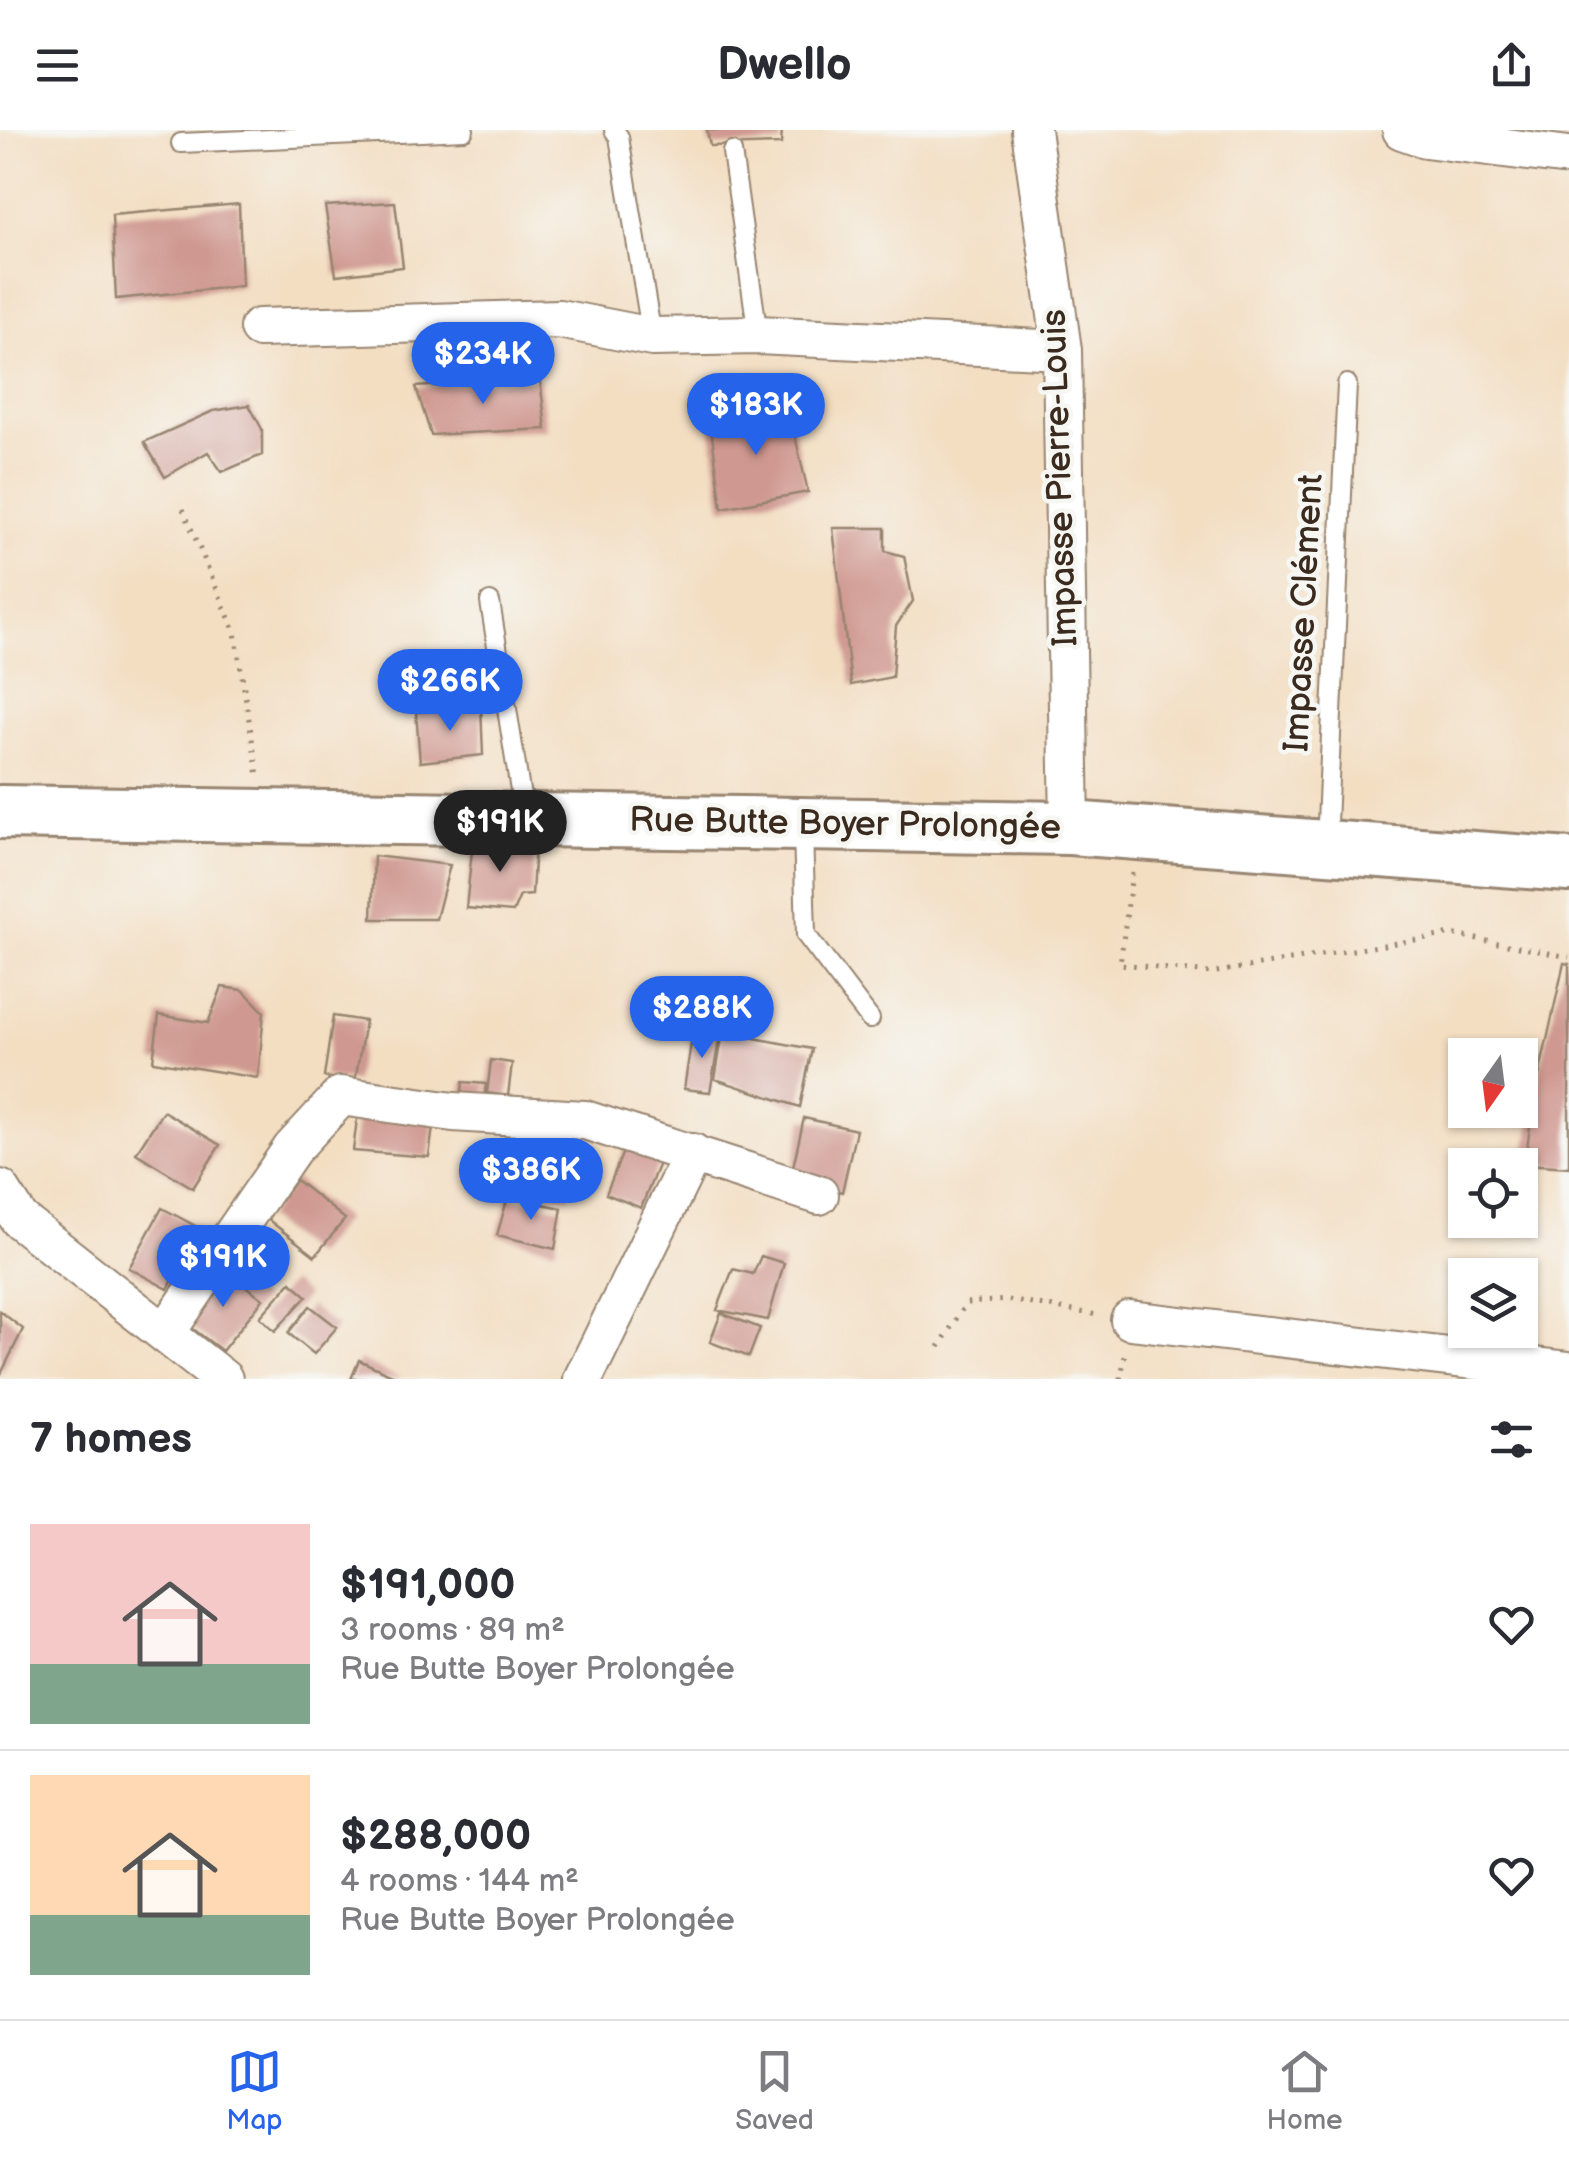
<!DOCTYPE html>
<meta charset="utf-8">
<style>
body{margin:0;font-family:"Balsamiq Sans",sans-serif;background:#f2f2f3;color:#2b2b33;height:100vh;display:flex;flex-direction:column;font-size:38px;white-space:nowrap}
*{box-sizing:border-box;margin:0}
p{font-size:32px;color:#7c7c81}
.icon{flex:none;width:55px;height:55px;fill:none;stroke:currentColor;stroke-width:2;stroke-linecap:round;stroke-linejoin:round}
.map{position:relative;height:1249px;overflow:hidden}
.side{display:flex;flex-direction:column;background:#fff;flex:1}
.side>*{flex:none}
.needle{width:65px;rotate:194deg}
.fabs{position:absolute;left:1448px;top:908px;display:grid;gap:20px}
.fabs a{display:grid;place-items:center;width:90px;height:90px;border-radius:0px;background:#fff;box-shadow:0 2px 8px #0004;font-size:50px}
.price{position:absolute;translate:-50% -85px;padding:0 22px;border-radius:35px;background:#2563eb;color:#fff;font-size:32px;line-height:65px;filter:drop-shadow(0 2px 5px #0008)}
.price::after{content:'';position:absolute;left:50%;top:60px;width:30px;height:22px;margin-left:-15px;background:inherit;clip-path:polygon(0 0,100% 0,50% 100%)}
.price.active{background:#222;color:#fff}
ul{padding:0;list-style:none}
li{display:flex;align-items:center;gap:30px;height:250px;padding:0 30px}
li+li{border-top:2px solid #e1e1e2}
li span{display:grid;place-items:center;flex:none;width:280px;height:200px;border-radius:0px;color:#555}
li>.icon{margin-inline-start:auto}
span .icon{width:120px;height:120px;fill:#fffc;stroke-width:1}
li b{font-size:42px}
h2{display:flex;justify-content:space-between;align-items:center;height:120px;padding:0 30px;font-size:42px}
header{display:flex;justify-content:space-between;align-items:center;height:130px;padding:0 30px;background:#fff;font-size:45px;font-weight:800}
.tab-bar{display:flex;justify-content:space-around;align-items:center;height:140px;border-top:2px solid #e1e1e2;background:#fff;font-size:28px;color:#7c7c81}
.tab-bar a{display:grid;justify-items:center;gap:5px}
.tab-bar .active{color:#2563eb}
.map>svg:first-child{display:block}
.building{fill:#cf9890}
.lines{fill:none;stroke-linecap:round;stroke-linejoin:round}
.lane-casing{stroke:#978470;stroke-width:22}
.street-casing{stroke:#978470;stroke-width:42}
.secondary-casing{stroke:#978470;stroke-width:58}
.path{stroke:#978470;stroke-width:5;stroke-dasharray:2.5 8;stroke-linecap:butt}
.lane{stroke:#fff;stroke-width:18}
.street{stroke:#fff;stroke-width:38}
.secondary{stroke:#fff;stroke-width:52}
.labels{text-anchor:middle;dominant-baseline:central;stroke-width:9;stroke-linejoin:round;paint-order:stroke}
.street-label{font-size:35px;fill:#3b2a1e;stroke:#f6f6f2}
</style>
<header><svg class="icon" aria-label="menu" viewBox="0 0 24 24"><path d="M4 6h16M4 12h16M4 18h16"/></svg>Dwello<svg class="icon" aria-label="share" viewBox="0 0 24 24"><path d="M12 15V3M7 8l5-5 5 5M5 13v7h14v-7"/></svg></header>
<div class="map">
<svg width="1569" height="1249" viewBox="0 0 1569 1249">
<rect width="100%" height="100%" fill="#f6f6f2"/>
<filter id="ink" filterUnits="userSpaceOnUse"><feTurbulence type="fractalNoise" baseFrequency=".01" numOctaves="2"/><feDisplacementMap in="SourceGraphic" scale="20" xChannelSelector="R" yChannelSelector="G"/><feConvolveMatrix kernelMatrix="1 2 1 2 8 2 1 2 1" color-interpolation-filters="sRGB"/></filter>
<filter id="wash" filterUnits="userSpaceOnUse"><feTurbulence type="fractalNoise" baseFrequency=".0048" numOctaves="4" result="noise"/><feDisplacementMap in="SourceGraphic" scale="40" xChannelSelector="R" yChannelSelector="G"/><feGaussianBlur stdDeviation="2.25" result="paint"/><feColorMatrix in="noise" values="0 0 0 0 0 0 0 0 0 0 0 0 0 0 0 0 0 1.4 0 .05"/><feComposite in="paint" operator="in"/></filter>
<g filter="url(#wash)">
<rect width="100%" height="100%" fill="#f3dec2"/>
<g id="blocks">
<!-- building -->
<path class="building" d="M707,0H782L781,14L710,16Z
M395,72L403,137L336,145L325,76Z
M239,74L242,156L116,169L112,85Z
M540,249L546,299L431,305L416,257Z
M249,275L262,299V325L222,342L208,322L165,347L144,312L213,281Z
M709,284H790L808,362L722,378Z
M833,398H885V421L904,426L913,471L896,496L892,547L851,555Z
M481,576L483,625L420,632L416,582Z
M473,711L535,714L532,765L520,766L513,782L466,778Z
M374,726L450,735L436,789H372Z
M1564,833L1569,834V1037L1525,1034L1533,973Z
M222,857L243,860L264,882L258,948L153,931L159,885L208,893Z
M333,886L365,891L355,952L324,947Z
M693,900L720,905L710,962L684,959Z
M723,902L812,919L800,977L715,949Z
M491,930L512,933L508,966L487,963Z
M463,952L486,954L483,976L460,974Z
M163,981L220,1015L193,1058L136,1023Z
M358,981L434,989L429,1027L353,1021Z
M804,988L856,1000L842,1062L790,1050Z
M527,998L579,1006L569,1067L517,1058Z
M628,1009L663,1023L641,1078L606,1064Z
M296,1050L345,1089L315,1126L266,1088Z
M508,1067L562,1078L555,1119L497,1105Z
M162,1078L201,1099L168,1159L129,1138Z
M761,1126L784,1133L768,1190L717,1180L733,1139L753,1144Z
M225,1140L263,1169L222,1221L184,1192Z
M291,1152L307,1166L275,1201L260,1187Z
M310,1176L337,1197L314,1224L288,1203Z
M0,1181L23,1199L0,1246Z
M721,1183L760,1198L749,1227L710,1212Z
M359,1230L401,1249H351Z"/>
</g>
</g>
<g filter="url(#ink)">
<use href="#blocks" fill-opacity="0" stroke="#978470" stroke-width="2.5"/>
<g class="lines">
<defs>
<path id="lane" d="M614,0L619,7L652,207
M181,13L464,0
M732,22L758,205
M490,472L524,686
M803,701L806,805L870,889
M1326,715L1347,254"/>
<path id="street" d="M1031,0L1062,220L1070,698
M1402,0L1425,8L1569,26
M259,198L559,189L652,207L758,205L1062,220
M0,1059L20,1090L223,1249
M1130,1190L1569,1241
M166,1202L292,1019L341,966L453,982L585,990L819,1065
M583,1249L693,1023"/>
<path id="secondary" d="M0,682L1070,698L1569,735"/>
</defs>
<!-- lane casing -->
<use href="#lane" class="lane-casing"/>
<!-- street casing -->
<use href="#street" class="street-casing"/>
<!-- secondary casing -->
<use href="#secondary" class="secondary-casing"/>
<!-- path -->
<path class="path" d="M183,379L235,502L258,646
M1132,743L1120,834L1210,843L1452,804L1569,827
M939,1217L966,1173L1008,1170L1098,1185
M1121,1249L1125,1222"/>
<!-- lane -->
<use href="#lane" class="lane"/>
<!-- street -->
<use href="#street" class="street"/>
<!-- secondary -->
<use href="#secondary" class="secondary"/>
</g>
</g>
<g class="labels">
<!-- street labels -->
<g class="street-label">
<text transform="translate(1060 348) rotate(-92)">Impasse Pierre-Louis</text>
<text transform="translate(1304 483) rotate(-87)">Impasse Clément</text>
<text transform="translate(845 694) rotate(1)">Rue Butte Boyer Prolongée</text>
</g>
</g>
</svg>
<div class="fabs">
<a><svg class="needle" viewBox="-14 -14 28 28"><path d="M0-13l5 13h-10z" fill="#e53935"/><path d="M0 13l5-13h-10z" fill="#7c7c81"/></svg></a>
<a><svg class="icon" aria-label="locate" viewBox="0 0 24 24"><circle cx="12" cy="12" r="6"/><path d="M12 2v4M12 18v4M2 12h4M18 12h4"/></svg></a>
<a><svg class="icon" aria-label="layers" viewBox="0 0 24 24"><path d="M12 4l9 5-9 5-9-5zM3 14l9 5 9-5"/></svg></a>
</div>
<b class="price" style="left:483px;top:277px">$234K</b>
<b class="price" style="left:756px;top:328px">$183K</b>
<b class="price" style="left:450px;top:604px">$266K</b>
<b class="price active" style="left:500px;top:745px">$191K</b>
<b class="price" style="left:702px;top:931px">$288K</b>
<b class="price" style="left:531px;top:1093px">$386K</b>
<b class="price" style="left:223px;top:1180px">$191K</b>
</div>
<section class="side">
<h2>7 homes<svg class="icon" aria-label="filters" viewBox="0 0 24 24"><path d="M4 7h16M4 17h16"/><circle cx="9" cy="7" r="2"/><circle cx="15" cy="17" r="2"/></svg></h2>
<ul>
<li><span style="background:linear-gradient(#f6c9c9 70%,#7fa58c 0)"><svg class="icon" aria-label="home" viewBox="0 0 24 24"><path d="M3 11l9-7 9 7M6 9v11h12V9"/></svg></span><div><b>$191,000</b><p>3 rooms · 89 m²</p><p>Rue Butte Boyer Prolongée</p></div><svg class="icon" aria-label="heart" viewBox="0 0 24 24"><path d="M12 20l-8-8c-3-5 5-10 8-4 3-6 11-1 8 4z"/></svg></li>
<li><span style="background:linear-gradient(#ffd9b3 70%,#7fa58c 0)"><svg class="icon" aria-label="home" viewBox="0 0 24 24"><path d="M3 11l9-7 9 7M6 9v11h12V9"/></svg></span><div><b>$288,000</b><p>4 rooms · 144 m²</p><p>Rue Butte Boyer Prolongée</p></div><svg class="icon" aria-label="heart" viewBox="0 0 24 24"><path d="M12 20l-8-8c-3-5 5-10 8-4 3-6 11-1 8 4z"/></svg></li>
</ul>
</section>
<nav class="tab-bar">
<a class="active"><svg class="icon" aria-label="map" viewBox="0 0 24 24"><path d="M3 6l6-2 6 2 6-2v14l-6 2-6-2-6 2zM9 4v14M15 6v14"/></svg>Map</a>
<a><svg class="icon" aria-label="saved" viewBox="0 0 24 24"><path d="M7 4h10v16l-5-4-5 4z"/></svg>Saved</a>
<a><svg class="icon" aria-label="home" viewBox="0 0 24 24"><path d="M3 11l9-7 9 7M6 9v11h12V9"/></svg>Home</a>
</nav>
